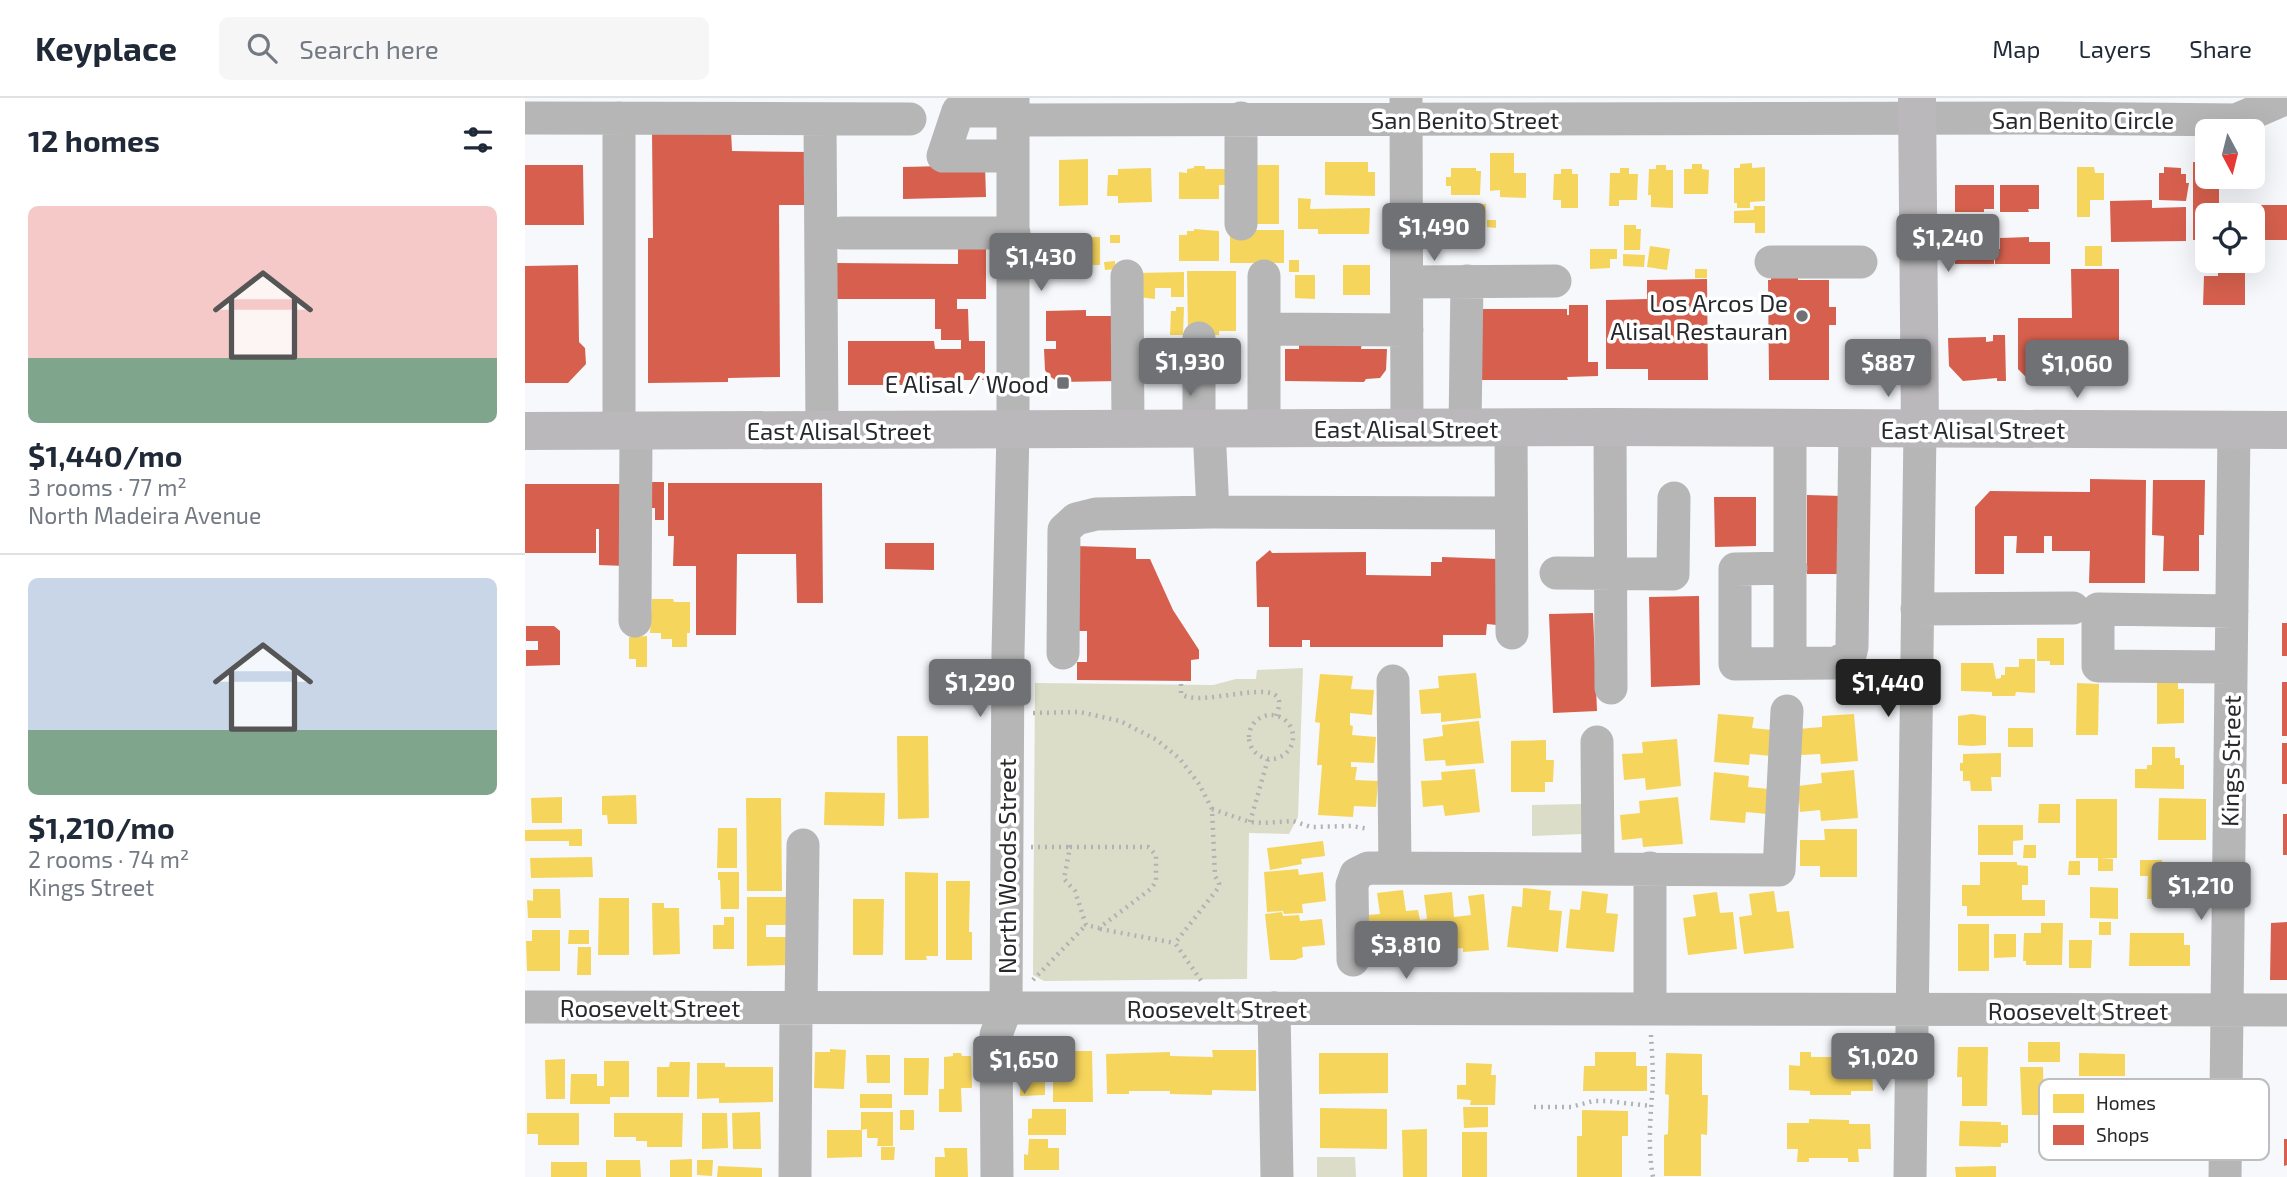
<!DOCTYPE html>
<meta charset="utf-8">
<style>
body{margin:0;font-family:"Exo 2",sans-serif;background:#f6f6f7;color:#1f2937;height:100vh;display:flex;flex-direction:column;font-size:26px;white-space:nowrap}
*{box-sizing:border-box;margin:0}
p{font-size:23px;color:#747a83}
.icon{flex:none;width:38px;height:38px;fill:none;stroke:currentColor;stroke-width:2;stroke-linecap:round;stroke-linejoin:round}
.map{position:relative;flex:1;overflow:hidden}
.panel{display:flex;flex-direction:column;background:#fff;width:525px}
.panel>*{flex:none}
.needle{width:46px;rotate:173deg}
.tools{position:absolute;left:1670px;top:21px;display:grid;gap:14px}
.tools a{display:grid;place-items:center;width:70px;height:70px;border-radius:10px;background:#fff;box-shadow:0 7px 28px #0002;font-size:35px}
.price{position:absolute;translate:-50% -60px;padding:0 16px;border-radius:7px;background:#6f7174;color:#fff;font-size:23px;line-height:46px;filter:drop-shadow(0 2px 4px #0008)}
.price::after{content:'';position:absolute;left:50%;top:42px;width:21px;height:16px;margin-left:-10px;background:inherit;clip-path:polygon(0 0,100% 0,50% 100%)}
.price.current{background:#222;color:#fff}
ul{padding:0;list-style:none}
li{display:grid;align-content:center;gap:14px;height:371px;padding:0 28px}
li+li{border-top:2px solid #e0e1e3}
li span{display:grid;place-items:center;height:217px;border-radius:10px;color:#555}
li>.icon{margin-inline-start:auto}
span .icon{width:126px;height:126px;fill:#fffc;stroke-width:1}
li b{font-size:30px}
h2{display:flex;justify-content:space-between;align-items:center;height:84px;padding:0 28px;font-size:30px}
header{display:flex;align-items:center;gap:42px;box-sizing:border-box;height:98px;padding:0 35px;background:#fff;border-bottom:2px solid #e0e1e3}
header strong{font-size:33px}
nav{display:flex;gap:38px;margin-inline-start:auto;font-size:24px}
.search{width:490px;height:63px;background:#f6f6f7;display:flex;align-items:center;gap:18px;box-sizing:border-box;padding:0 24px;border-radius:10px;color:#747a83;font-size:26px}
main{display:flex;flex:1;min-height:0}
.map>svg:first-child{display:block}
.green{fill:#dbddc8}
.homes{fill:#f6d55c}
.shops{fill:#d6604d}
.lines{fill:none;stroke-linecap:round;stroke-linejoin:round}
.path{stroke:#b1b2b3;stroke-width:4.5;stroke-dasharray:2 5;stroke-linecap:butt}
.minor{stroke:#b6b6b6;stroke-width:33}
.major{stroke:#bab8ba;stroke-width:38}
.poi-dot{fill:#6f7174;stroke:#fff;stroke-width:2.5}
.labels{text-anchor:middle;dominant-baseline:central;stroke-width:7;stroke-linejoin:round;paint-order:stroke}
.street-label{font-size:24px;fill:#27282c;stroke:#fff}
.poi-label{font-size:24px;fill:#27282c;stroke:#fff;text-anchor:end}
.key{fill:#fff;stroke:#bebec0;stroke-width:2}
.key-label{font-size:19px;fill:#27282c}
</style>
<header>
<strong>Keyplace</strong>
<div class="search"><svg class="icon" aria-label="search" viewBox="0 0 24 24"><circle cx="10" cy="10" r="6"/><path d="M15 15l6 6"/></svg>Search here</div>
<nav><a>Map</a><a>Layers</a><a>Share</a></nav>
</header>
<main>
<section class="panel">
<h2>12 homes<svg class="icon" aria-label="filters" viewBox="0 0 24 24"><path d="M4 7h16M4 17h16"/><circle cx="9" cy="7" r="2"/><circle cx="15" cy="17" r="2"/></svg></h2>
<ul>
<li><span style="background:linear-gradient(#f6c9c9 70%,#7fa58c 0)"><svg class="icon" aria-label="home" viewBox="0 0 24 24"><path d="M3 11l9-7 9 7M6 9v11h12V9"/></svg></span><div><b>$1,440/mo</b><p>3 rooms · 77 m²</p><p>North Madeira Avenue</p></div></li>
<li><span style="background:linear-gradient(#c9d6e8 70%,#7fa58c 0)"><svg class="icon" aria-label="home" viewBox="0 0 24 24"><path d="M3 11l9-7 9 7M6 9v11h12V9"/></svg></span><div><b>$1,210/mo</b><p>2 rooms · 74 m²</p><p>Kings Street</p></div></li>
</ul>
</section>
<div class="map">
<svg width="1762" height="1079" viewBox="0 0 1762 1079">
<rect width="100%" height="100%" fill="#f6f8fb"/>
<!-- green -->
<path class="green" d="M778,570L773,719L764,736L724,735L722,881L519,883L508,877L510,585L688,587L711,581H731L732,572Z
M1058,706V736L1007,738V707Z
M792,1059H830L831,1079H792Z"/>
<!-- homes -->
<path class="homes" d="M965,55H989V75H1001V100L975,99V92L965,93Z
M563,61V107L534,108V62Z
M800,64H843V74H850V98L800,97Z
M1227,65V70L1240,69V103L1225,104V110H1212V105H1209V70H1215V66Z
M1167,66H1177V71L1184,72L1183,96H1159V71H1167Z
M727,67H754V126H727Z
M1131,67H1141V72H1148V110L1126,109V97H1123L1124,71H1131Z
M669,68H680V71H703V87H694V101H654V74L662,75V71L669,70Z
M1552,69H1569L1570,75H1579V102H1565V119H1552Z
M626,70L627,104L593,105V98H582L583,77H593V71Z
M926,70H951V73H956L955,97H926V88H921V79H926Z
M1095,70H1104V76H1113L1112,102H1094V108H1084L1085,75H1095Z
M1036,71H1047V76H1053V110H1036V102H1028L1029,76H1036Z
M773,100L786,101L785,111L845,110L844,136H793V131H773Z
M927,105L961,106L960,131H927Z
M1229,108H1240V135H1230V125H1209V113L1229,112Z
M962,122H971V130L962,129Z
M1099,127H1111V131H1116L1115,152H1099Z
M669,131L694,133V163H654V137H662V133H669Z
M705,132H759V165H705Z
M585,137H595V145H585Z
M535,139H575V167H535V153H532V147H535Z
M1125,148L1145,151L1142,172L1122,169Z
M1560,148H1577V168H1560Z
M1065,151H1092V161H1085V170L1065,171Z
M1098,156L1120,157L1119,169L1098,168Z
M764,162H774V174H764Z
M590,163V171L580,172L579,164Z
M818,167H845V197H818Z
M1170,171H1182V180H1170Z
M662,173H711V233H694V237H663Z
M659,174V199H646V190H630V201L614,199V175Z
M770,177H790V201L770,200Z
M651,209H659L658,237H645L646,213H651Z
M127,501H148L149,504H165V535H162V549H147V541H136V535H125Z
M122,538V569H111V561H104V539Z
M1512,540H1539V567H1525V563H1512Z
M1494,561H1510V595L1491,594L1490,598H1467V594L1436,593V565H1468L1471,581L1476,580V577H1480V569H1494Z
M951,575L956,620L916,624V615L896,616L894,592L914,590L913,578Z
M795,576L828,578L826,591L849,592L847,617L825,615V627L828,628L827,637L851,639L849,665L826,664V669H832L830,682L853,683L851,709L829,708L828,719L793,717L797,667H792L795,625L790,624Z
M1653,582V591H1659V625L1632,626V583Z
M1552,585L1574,586L1573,637H1551Z
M1193,616L1229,619L1227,630L1248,632L1246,658L1225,656L1224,667L1189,664Z
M1329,616L1333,663L1296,666L1295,656L1276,657L1273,631L1297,629V618Z
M1447,616L1461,618V647L1447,648L1433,647V618Z
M954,623L959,665L921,668L920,662L900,663L898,641L918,638L917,627Z
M1483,630H1508V649H1483Z
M372,638H403L404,720L373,721Z
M1152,641L1156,688L1121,692L1120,680L1099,682L1097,656L1118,655L1117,644Z
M1021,642V662H1029L1028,684H1020V694H986V643Z
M1627,649H1650V660H1655V667H1659V691L1610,690V671H1622V667H1627Z
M1476,655V679H1466L1467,693H1446L1445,683H1438V673H1435V665H1438V656Z
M950,671L955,714L920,718L918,707L898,709L896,683L917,682L916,674Z
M1329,672L1333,720L1296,723L1295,712L1275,714L1273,688L1297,685L1296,675Z
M1189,674L1224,678L1223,689L1244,691L1242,716L1221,714L1220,725L1185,722Z
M300,694L360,695L359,728L299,727Z
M111,697L112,726H83L82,717H77V698Z
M37,699V725H7L6,700Z
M1153,699L1158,746L1118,749L1117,740L1097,742L1095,717L1115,715L1114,703Z
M221,700H256L257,793H222Z
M1634,700L1681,701V742H1633Z
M1551,701H1592V760H1576L1588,761V773H1573V760H1551Z
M1514,706H1535V725H1513Z
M1453,727H1498V742L1488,743V757H1453Z
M193,730H212V770H192Z
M57,731V748H44V743H0V732Z
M1299,731H1332V779H1295V768H1275V742H1300Z
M798,743L800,758L776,761L777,766L745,772L742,750Z
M1499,747H1511V760H1498Z
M67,759L68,779L6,780L5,760Z
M1615,762H1637V774L1658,775V782L1662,783V793H1658V801H1622L1623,778H1615Z
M1544,763H1555V777H1543Z
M1455,764H1492V767L1503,768V787H1497V802H1520V818H1442V808H1437V787H1455Z
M773,771L774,777L798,774L801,803L777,806L778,815L759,816L758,813L742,814L739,774Z
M193,774H214V811H196L195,782H193Z
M380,774L413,775V858H401L402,862H380Z
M421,783H445L444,834H447V862H421Z
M1565,789L1593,790V821L1565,820Z
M998,790L1026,793L1024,812L1037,813L1033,854L982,849L987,808L997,809Z
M8,791H35L36,820H3L2,802L8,803Z
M878,792L881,813L893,812L895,822L902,821L899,797L927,794L929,819L946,817L943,798L959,796L964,852L938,854V850L898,854V850L847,856L842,817L855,816L852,795Z
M1057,793L1083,796L1081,815L1093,816L1089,854L1041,850L1045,811L1055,812Z
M1249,793L1252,814L1264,813L1269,850L1219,856L1214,819L1227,817L1224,796Z
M1192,794L1195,815L1208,814L1212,851L1163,857L1158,820L1171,818L1168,797Z
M222,799H263V827H241V839H263V867L222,868Z
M74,800H104V857H73Z
M328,801H359L358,857H328Z
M127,805H139V810H154L155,856L128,857Z
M757,814L758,818L774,817L775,823L797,821L800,847L777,849L778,859L770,862H745L740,816Z
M199,819H209V851H188V827H199Z
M1574,824H1586V837H1574Z
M1516,825H1538L1537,867H1501V863H1498L1499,835H1516Z
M1433,826H1464V873H1433Z
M7,832H35V873H2L1,843H7Z
M44,832H64V846H43Z
M1605,835H1659V847H1665V868H1604Z
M1469,836H1491V859L1469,860Z
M1544,842H1567L1566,870H1544Z
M53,849H66V877H52Z
M1503,944H1535V964H1503Z
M1433,949H1463L1462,1008H1437V979H1432Z
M305,951L321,952L319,991L289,990L290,954H305Z
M687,952H731V993L687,992V997L645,996V993H604V996H582L581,956L645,954V958L688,959Z
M528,953H567L568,1004H528Z
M1070,954H1111V968H1122V993H1058L1059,968H1070Z
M1275,954H1286V959H1325V954H1336L1335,968H1347L1348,993H1326V997H1285V993L1264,992V967L1275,968Z
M428,955H436L437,958H446L447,990H436L437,1014H414V991H419V959L428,958Z
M794,955H863V995L794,996Z
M1141,955L1177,956V997H1183L1182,1037L1176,1036V1078H1139V1037L1143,1036L1144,997L1140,996Z
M1554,955L1600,956V978H1554Z
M341,957H365V985H342Z
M379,960H404L403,997H379Z
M40,961V1001H21L20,962Z
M79,963H104V999H85V1006H45L46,976H72V988H79Z
M145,964H165L164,999H132V969H144Z
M520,964V997L495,998V965Z
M172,965H200V969H248V1004L194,1005V1000L172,1001Z
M941,965L967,966L966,977H971L970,1007H945L946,1002L932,1001V987H941Z
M1495,969H1518L1519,1017H1497Z
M335,996H367V1010H335Z
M938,1009H963V1029L939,1030Z
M795,1010L862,1011V1051L795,1050Z
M507,1011H541V1037H503V1021L507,1020Z
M375,1012H389V1032H375Z
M1057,1012L1103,1013V1038H1097V1079H1052V1038H1057Z
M235,1014L236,1051H208L207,1015Z
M336,1014H368V1048H352L353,1040H342V1031L336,1032Z
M2,1015H54V1047H13V1036H2Z
M89,1015H158L157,1049H122V1043H111V1039H89Z
M177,1015H202L203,1050L177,1051Z
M1284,1021L1324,1022V1026H1345L1346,1051H1333L1334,1064H1323V1060H1284V1064H1272L1273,1051H1262V1025H1284Z
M1435,1023L1476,1024V1027H1483V1045H1476V1049L1434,1048Z
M902,1031V1079H878L877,1032Z
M302,1032H337V1059L302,1060Z
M937,1034H962V1079H937Z
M504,1041H523V1050H534V1072H499V1056L503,1057Z
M356,1049H370L369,1062H356Z
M419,1050H442L443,1079H410V1059H420Z
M167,1061V1079H145V1062Z
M81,1062H115L116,1079H81Z
M172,1062H188L187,1078L172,1077Z
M26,1064H62V1079H26Z
M193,1068L237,1070V1079H192Z
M1471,1068V1079H1431L1430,1069Z"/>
<!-- shops -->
<path class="shops" d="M127,33H206L207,53L282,54L281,107H254L255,279L203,280V284L123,285V140H128Z
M1668,64H1682V79H1694V107H1762V142H1727V117H1682V142H1668Z
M0,67H58L59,127H0Z
M460,67L461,99L378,101V69Z
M1639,69L1656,70V76H1661V85H1664L1661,103L1634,102V75H1639Z
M1430,87H1469V111H1459V114H1430Z
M1475,87H1514V111H1503L1504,114H1475Z
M1627,102V110L1661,109V143L1586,144L1585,103Z
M1430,139H1459V144H1469V166H1430Z
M1504,139V144H1525V166H1470V151H1475V140Z
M433,142H461V201H432V211H443L444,243H460V282H410V287H323V243H409L410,251H436V242H416V231H410V201H309V165L433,166Z
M1693,163H1714L1715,172H1720V207H1678L1679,178H1693Z
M53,167L54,244L60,250L61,266L43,285H0V168Z
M1246,171H1273V182H1304V209H1311V227H1304V282H1244L1243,182H1246Z
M1546,171H1594V248H1578L1577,281L1504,282L1493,271V220H1547Z
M1182,181L1183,282H1123V271H1081V202L1122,201V182Z
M1044,207H1063V264H1073V278L1042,279L1043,282H952V211H1042V217H1044Z
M561,212V218H594L595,283L533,284L523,277L520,272L519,251H531V243H521V213Z
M1468,237H1480L1481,283H1472V280L1438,283L1424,268L1423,240L1461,239V244L1468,243Z
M624,240H657V268L643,269V272H636L635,268H624Z
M774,245H837L836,251H862L861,272L855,280L841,281L839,284L760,283V251H774Z
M1565,381L1621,382L1620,485H1564L1565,453H1527V438H1519V455H1491L1492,438H1479V476H1450V409L1465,393L1565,394Z
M1628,382H1680L1679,437H1674V473H1638L1639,438L1627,437Z
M118,384H139V422H130V410H118Z
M143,385H297L298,505H272L271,456H212L211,537H171V468H148L149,438H143Z
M0,386H107L101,468L74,467V431H71V455H0Z
M1282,397L1317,398L1316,476H1282Z
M1189,399H1231V448L1190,449Z
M360,445H409V472L360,471Z
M551,448L611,450V461H625L648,512L674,552V561L666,562V583L552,582V564H562V533H552Z
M745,452L747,455L841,454V477L906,478V464H917V459L973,461L972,527L962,526L961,537H918V549H785V542H777V549H744V509H732L731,464Z
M1174,498L1175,587L1126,589L1124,499Z
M1068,515L1072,613L1028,615L1024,516Z
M1757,525H1762V558H1757Z
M1,528H29L35,533V567L1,568V552H13V543H1Z
M1757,584H1762V638H1757Z
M1757,645H1762V686H1757Z
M1758,716H1762V757H1758Z
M1762,824V882H1745L1746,825Z
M1759,1041H1762V1067L1759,1068Z"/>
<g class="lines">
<!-- path -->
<path class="path" d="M656,586V596C675,610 750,580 754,603C755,608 752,614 751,619
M508,615L555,614L595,623L632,642L655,661L674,686L687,711L690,778L694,785V789L650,845L677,884
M724 639a22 22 0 1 1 44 0a22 22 0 1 1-44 0Z
M687,711L725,724L738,725L768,723L786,729L826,728L844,731
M725,724L743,661
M506,749H545
M545,749H623L631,757V783L627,790L574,830L561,827L550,793L539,781Z
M575,831L650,845
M508,882L561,827
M1126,937C1127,957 1129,977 1127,997C1125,1024 1123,1052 1128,1079
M1009,1009H1046L1068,1003H1082L1126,1008"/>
<!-- minor -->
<path class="minor" d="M881,0L882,330
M488,13H433L418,58H488
M0,20L385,21
M716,20V126
M295,21L297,332
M488,22L1516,20L1711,22L1762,0
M317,135H489
M1246,164H1336
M602,178L603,331
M739,178V330
M882,184L1030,183
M739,231L882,232
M674,240V330
M986,329L987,535
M1085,329L1086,590
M684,330L688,414
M940,330L942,183
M94,332V20
M1266,470L1210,471V566L1311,565L1325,557L1327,549L1330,331
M1031,475L1148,476L1149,400
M1392,511L1548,510
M110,523L111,332
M538,555L539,432L551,421L571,416L688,414L986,415
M1265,565V330
M1706,569L1573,568V511L1707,513
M868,583L870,770
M1072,644L1073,770
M1125,770V910
M828,862L827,787L831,776L843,770L1254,772L1262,613
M0,909L1762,912
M276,910L278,747
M749,910L752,1079
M270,1079L271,910
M472,1079L471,937L481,910L483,555L488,332V0
M1385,1079L1395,331
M1700,1079L1709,332"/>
<!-- major -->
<path class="major" d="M1392,0L1395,331
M0,333L1085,329L1762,332"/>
</g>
<!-- markers -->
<g class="poi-dot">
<circle cx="1277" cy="218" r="7"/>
<rect x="531" y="278" width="14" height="14" rx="3.5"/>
</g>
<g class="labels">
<!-- street labels -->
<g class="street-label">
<text x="940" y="21">San Benito Street</text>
<text x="1558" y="21">San Benito Circle</text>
<text x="881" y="330">East Alisal Street</text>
<text x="1448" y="331">East Alisal Street</text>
<text x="314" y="332">East Alisal Street</text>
<text transform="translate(1705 663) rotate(-89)">Kings Street</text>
<text transform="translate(481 768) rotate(-90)">North Woods Street</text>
<text x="125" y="909">Roosevelt Street</text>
<text x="692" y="910">Roosevelt Street</text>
<text x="1553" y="912">Roosevelt Street</text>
</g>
<!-- poi labels -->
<g class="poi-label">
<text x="1263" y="204">Los Arcos De<tspan x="1263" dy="28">Alisal Restauran</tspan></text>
<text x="524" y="285">E Alisal / Wood</text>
</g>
</g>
<!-- legend -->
<rect x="1514" y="981" width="230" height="81" rx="10" class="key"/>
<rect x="1528" y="996" width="31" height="19" fill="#f6d55c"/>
<rect x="1528" y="1027" width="31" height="20" fill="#d6604d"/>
<g class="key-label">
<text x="1571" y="1012">Homes</text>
<text x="1571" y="1044">Shops</text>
</g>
</svg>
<div class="tools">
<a><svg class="needle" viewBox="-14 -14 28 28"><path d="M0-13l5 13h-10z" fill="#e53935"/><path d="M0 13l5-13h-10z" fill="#747a83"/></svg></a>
<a><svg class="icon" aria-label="locate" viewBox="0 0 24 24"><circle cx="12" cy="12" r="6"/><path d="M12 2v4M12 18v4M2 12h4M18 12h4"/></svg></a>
</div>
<b class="price" style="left:909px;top:165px">$1,490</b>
<b class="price" style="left:1423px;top:176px">$1,240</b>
<b class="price" style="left:516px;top:195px">$1,430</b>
<b class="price" style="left:665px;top:300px">$1,930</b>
<b class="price" style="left:1363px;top:301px">$887</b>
<b class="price" style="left:1552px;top:302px">$1,060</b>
<b class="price" style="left:455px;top:621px">$1,290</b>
<b class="price current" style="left:1363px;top:621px">$1,440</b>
<b class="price" style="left:1676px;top:824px">$1,210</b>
<b class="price" style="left:881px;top:883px">$3,810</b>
<b class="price" style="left:1358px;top:995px">$1,020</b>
<b class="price" style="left:499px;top:998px">$1,650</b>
</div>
</main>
